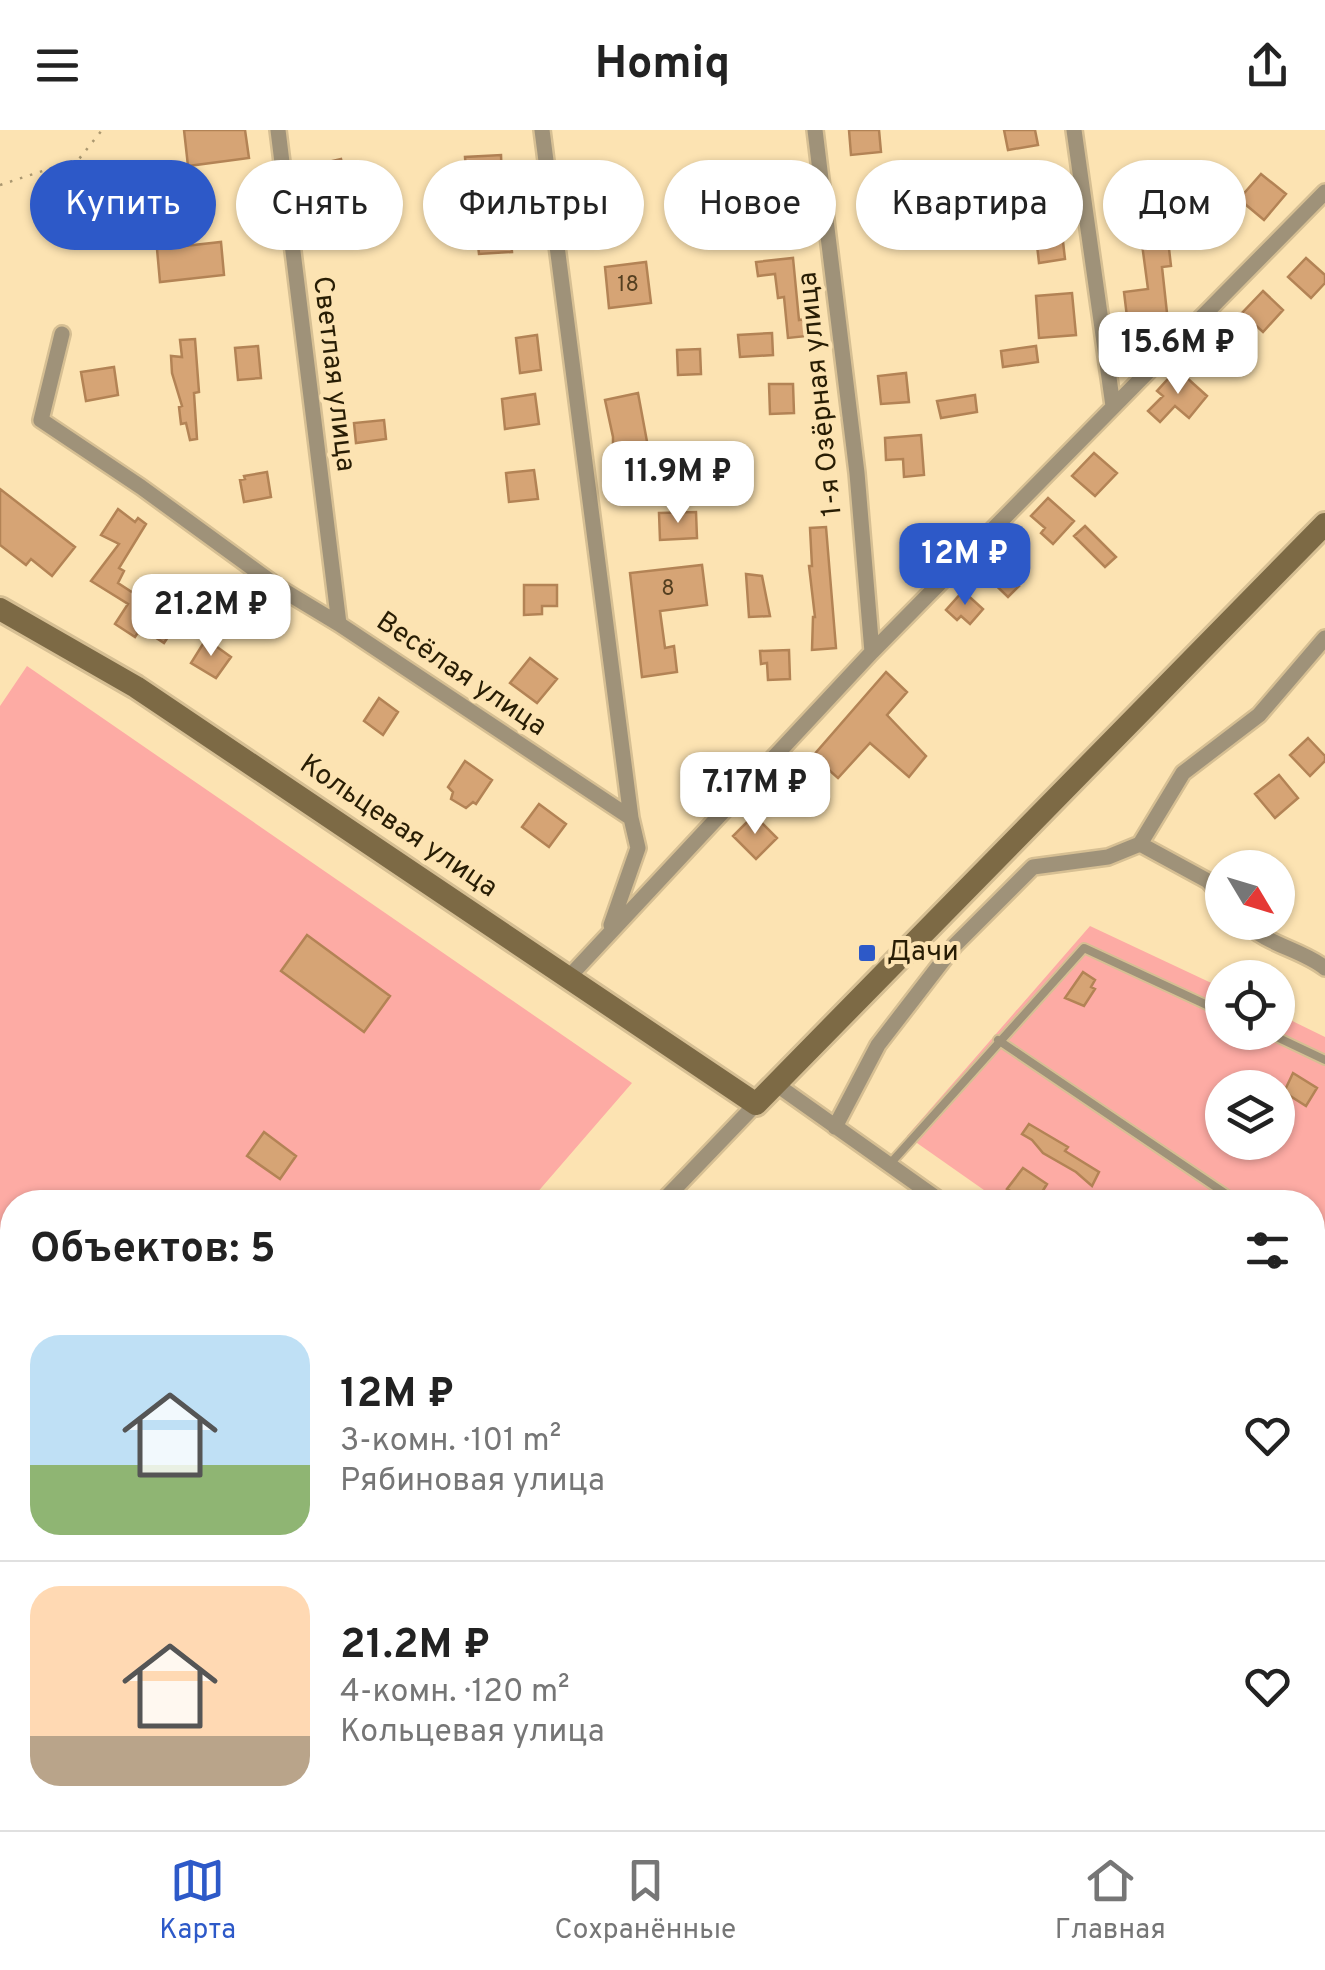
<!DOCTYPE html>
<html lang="ru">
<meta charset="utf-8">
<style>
body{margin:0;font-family:Overpass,sans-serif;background:#f6f6f6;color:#222;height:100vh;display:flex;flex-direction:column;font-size:38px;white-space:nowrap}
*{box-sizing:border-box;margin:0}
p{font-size:32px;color:#767676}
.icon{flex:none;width:55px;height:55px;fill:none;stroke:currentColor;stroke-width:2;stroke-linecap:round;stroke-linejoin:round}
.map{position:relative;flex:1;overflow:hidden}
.sheet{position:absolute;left:0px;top:1060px;width:1325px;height:640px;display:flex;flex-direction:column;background:#fff;border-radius:40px 40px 0 0;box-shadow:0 2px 8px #0004}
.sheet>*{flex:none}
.banner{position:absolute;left:30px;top:30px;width:1265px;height:90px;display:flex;gap:20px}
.needle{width:65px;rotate:128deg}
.controls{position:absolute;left:1205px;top:720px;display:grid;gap:20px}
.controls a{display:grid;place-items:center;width:90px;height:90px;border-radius:50%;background:#fff;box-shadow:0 2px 8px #0004;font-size:50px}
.price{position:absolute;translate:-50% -85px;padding:0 22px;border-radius:20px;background:#fff;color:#222;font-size:32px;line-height:65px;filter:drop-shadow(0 2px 5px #0008)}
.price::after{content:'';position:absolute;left:50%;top:60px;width:30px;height:22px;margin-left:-15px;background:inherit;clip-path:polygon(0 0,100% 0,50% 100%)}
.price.current{background:#2d59c8;color:#fff}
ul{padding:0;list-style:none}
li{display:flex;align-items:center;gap:30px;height:250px;padding:0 30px}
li+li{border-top:2px solid #e0e0e0}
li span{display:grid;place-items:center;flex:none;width:280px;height:200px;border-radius:30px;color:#555}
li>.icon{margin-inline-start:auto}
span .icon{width:120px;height:120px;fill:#fffc;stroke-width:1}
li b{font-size:42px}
h2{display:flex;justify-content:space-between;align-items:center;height:120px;padding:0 30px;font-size:42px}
.pill{padding:0 35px;border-radius:45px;background:#fff;box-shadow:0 2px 8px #0004;font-size:35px;line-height:90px}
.pill.current{background:#2d59c8;color:#fff}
header{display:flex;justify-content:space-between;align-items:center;height:130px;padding:0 30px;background:#fff;font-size:45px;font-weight:700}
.tabs{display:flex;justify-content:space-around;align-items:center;height:140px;border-top:2px solid #e0e0e0;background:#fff;font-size:28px;color:#767676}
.tabs a{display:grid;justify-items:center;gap:5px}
.tabs .current{color:#2d59c8}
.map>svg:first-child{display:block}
.green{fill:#fdaba4;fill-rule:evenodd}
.building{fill:#d6a475;stroke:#b38355;stroke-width:2.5}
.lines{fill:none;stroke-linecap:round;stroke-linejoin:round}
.lane-casing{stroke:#d6bf93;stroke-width:12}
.street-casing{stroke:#d6bf93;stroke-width:20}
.secondary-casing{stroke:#d6bf93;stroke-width:28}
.path{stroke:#ab9870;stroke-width:2.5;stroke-dasharray:2.5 8;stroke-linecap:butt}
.lane{stroke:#9f9279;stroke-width:8}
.street{stroke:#9f9279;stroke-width:15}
.secondary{stroke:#7d6a45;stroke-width:22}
.poi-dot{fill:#2d59c8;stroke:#fce3b2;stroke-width:4}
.labels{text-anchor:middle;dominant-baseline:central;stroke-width:8;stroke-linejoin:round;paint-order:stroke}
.number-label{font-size:22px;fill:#543f20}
.street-label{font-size:28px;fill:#281d04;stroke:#fce3b2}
.poi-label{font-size:28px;fill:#281d04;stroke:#fce3b2;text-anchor:start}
</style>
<header><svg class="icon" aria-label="menu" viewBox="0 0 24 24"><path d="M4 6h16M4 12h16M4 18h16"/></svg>Homiq<svg class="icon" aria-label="share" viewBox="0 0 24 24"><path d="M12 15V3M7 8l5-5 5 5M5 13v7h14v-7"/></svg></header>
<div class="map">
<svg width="1325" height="1700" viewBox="0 0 1325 1700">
<rect width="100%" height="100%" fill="#fce3b2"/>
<!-- green -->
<path class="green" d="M27,536L632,953L529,1072H12V1150L0,1132V576Z
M1090,796L1222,858V902H1278V884L1325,907V1313L1313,1302L1312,1072H1001L907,1006ZM1222,958H1278V1012H1222Z"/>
<!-- building -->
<path class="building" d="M184,0H245L249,28L188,36Z
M849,0H879L881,22L851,25Z
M1004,0H1035L1038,15L1008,20Z
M501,25L502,50L467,53L465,27Z
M341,29L348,61L305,71L298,39Z
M1163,32L1166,62L1133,66L1130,36Z
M1261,44L1286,64L1264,90L1239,69Z
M892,50L895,77L871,80L868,53Z
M1049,51L1050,73L1016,77L1014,55Z
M1209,65V78L1172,80L1170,67Z
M626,67L629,91L598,95L594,71Z
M510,94L512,122L479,124L476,97Z
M1062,103L1065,129L1039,133L1036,106Z
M1168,110L1171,136L1162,137L1167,183L1127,187L1124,162L1148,159L1142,114Z
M221,112L224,145L160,152L157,119Z
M793,128L799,190L805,189L807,206L788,208L784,167L778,168L775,144L758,146L756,132Z
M1306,128L1325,145V153L1311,168L1288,147Z
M646,132L651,173L609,178L605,137Z
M1263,161L1283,180L1263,202L1242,183Z
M1072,163L1076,205L1039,208L1036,166Z
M1218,198L1235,214L1212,237L1193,220Z
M772,203L773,225L740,227L738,205Z
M537,205L541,240L520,243L516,208Z
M195,209L199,262L194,263L197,309L190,310L186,293L181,294L179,277L182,276L172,243L171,226L182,227L180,210Z
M258,216L261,248L238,250L235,218Z
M1036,216L1038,232L1003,237L1001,221Z
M700,219L701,244L678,245L677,220Z
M114,237L118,265L86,271L81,242Z
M1177,239L1207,266L1189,288L1175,276L1160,292L1148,281L1163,266L1157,261Z
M906,243L909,272L881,274L878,246Z
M769,254H793L794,283L770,284Z
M638,263L648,317H651V347H613V307L605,270Z
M535,264L539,294L505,299L502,269Z
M975,265L977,282L941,288L937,271Z
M384,290L386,309L356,313L354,293Z
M921,305L924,345L904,347L903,329L886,330L885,308Z
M1094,323L1117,343L1095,366L1072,346Z
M534,340L538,369L509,372L506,343Z
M267,342L271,367L244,372L240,350L245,349L244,346Z
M0,359L75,417L52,446L31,429L26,435L0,415Z
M1048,368L1074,391L1053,414L1041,403L1045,398L1031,386Z
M118,379L135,392L138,388L146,394L119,438L124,441L118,453L178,492L164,513L141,498L135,507L115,494L128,474L91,451L119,414L101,405Z
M696,382L697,408L660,410L659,383Z
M1085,396L1116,427L1105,437L1074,406Z
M826,397L836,518L812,520L813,487H815L809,436H812L810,398Z
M1011,416L1026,431L1010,448L1019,456L1008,467L984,444Z
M702,435L707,475L660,481L665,518L674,516L677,542L642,547L630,443Z
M746,444L762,446L770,486L749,487Z
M524,455H557V476H542V484L524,485Z
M963,461L983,479L970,494L961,486L957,490L946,480Z
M206,509L231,527L216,548L191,533Z
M789,520L790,549L768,550L767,533L761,534L760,521Z
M530,528L557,549L537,573L510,553Z
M886,542L907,562L887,585L926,626L909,647L870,613L838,648L813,626Z
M379,568L398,582L383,605L364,591Z
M1308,608L1325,626V631L1310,646L1290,625Z
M465,631L492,650L476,674L473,672L466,678L451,669L453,662L448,657Z
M1279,645L1298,668L1275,688L1255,664Z
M539,674L566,694L549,717L522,697Z
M754,685L777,708L756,729L733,706Z
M307,805L390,866L364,902L281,841Z
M1083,842L1095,850L1091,857L1095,859L1084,876L1065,868Z
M1293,943L1317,958L1306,976L1284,962Z
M1029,994L1068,1017L1065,1021L1099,1042L1092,1056L1076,1042L1043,1023L1032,1010L1022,1004Z
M264,1002L296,1026L280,1049L247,1026Z
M1023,1038L1047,1054L1036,1072H1029L1007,1059Z"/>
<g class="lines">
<defs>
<path id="lane" d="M1266,902L1325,930
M998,910L1238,1072
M889,1035L1084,818L1222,882
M1312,1123L1325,1132
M1312,1196L1325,1188
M0,1232L9,1247"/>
<path id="street" d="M278,0L339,494
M542,0L631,688L638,718L611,795
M815,0L857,343L872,522
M1074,0L1113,276
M62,204L41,290L141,357L281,459L339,494L631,688
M1140,714L1208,751L1222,767
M1245,792C1266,815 1301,819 1325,838
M568,848L872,522L1325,62
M777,955L942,1072
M835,997L878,915L955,815L1033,737L1108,727L1140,714L1183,643L1259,585L1325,508
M662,1072L756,974
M0,1253L9,1247L12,1251
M1312,1342L1325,1353
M0,1676L12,1668
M167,1688L177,1700"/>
<path id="secondary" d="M0,479L136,557L756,974L1325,394"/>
</defs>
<!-- lane casing -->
<use href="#lane" class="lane-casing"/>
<!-- street casing -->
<use href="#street" class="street-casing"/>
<!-- secondary casing -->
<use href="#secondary" class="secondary-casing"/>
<!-- path -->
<path class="path" d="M0,55L79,29L102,0"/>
<!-- lane -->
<use href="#lane" class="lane"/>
<!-- street -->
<use href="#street" class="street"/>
<!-- secondary -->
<use href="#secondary" class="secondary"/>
</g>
<!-- markers -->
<rect class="poi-dot" x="857" y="813" width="20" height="20" rx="5"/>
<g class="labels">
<!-- number labels -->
<g class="number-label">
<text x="628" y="155">18</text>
<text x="668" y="459">8</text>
</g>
<!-- street labels -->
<g class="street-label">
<text transform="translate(333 244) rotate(83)">Светлая улица</text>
<text transform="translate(821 264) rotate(-96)">1-я Озёрная улица</text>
<text transform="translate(461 545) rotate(34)">Весёлая улица</text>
<text transform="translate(398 697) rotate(34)">Кольцевая улица</text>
</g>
<!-- poi labels -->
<g class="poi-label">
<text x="887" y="823">Дачи</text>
</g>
</g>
</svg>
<div class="controls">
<a><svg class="needle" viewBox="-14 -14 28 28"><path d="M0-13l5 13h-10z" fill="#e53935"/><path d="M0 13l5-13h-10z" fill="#767676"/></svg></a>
<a><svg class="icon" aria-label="locate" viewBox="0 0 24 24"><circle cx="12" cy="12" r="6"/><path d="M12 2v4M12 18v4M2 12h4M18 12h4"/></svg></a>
<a><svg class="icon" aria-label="layers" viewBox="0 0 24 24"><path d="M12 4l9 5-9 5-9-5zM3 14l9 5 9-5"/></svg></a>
</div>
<b class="price" style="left:1178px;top:267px">15.6M ₽</b>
<b class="price" style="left:678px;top:396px">11.9M ₽</b>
<b class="price current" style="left:965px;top:478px">12M ₽</b>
<b class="price" style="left:211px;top:529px">21.2M ₽</b>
<b class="price" style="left:755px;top:707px">7.17M ₽</b>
<div class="banner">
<a class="pill current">Купить</a>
<a class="pill">Снять</a>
<a class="pill">Фильтры</a>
<a class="pill">Новое</a>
<a class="pill">Квартира</a>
<a class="pill">Дом</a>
</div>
<section class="sheet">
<h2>Объектов: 5<svg class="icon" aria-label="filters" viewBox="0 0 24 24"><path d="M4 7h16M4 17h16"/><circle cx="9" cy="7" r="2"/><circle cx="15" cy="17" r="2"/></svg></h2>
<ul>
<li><span style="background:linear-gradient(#bfe0f5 65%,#8fb573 0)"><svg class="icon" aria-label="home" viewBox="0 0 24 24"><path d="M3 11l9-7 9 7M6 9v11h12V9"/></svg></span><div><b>12M ₽</b><p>3-комн. · 101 m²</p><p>Рябиновая улица</p></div><svg class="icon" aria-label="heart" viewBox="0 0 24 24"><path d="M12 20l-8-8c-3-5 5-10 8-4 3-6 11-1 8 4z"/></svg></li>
<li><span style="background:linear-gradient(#ffd9b3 75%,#b9a48a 0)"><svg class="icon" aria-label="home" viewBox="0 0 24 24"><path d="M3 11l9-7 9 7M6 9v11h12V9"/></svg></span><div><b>21.2M ₽</b><p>4-комн. · 120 m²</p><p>Кольцевая улица</p></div><svg class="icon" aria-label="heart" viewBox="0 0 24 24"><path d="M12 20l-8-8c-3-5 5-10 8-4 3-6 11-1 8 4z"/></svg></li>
</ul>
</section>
</div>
<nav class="tabs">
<a class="current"><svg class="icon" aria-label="map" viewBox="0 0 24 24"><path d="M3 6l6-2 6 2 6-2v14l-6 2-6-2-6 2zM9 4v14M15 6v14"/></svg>Карта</a>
<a><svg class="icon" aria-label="saved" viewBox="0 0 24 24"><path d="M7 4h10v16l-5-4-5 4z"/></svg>Сохранённые</a>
<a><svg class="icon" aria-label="home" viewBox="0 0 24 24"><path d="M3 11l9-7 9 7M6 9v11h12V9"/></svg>Главная</a>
</nav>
